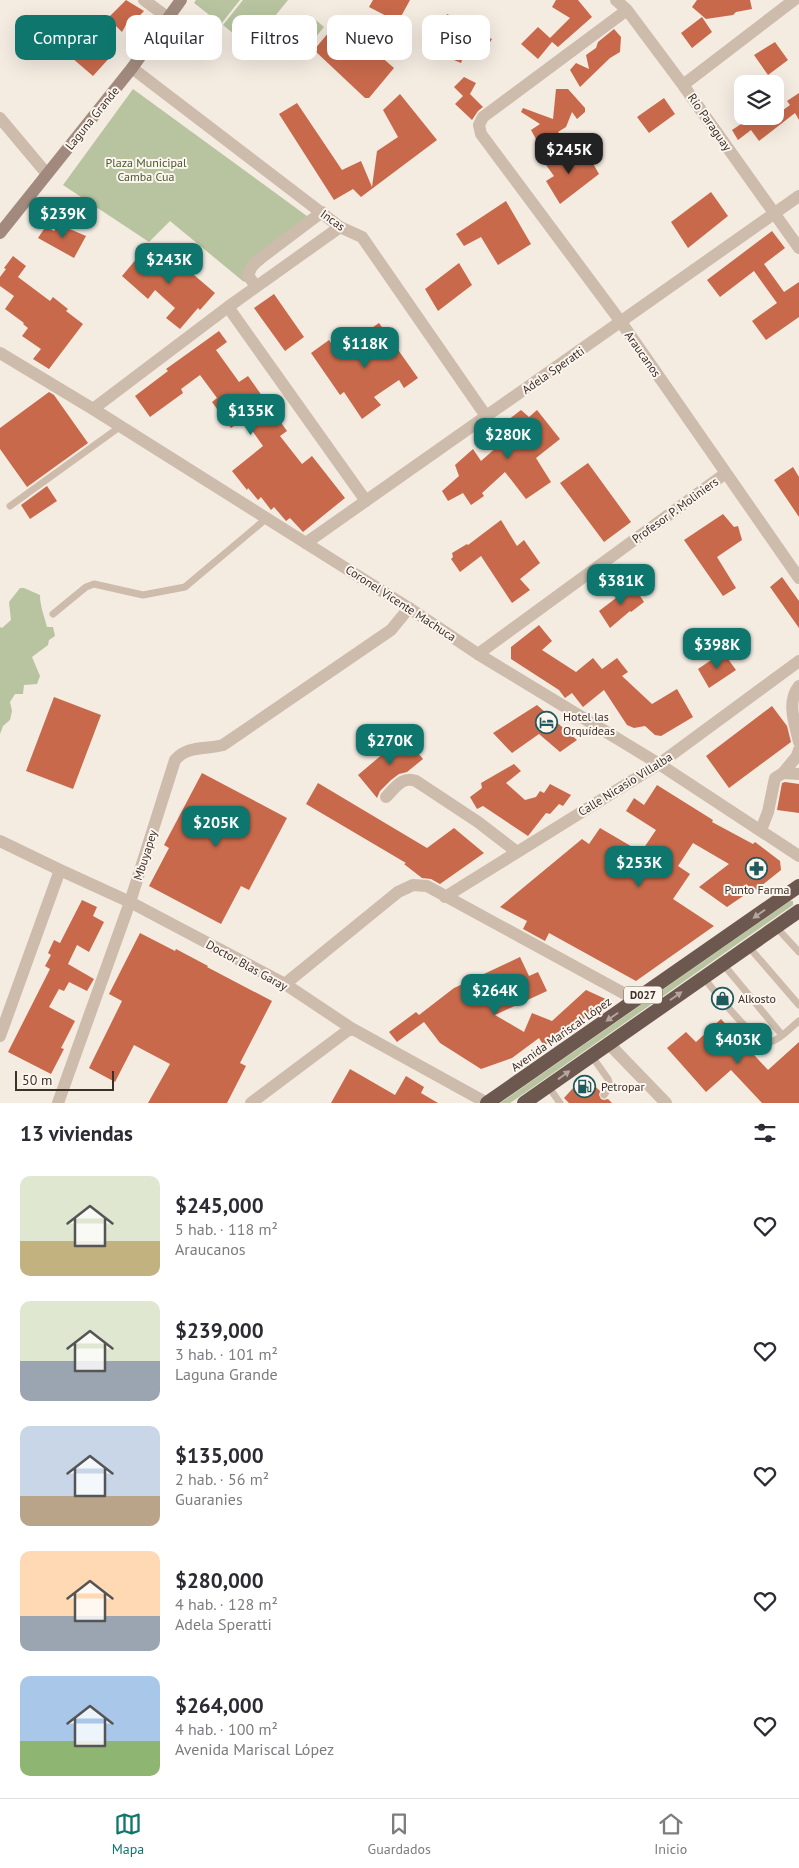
<!DOCTYPE html>
<html lang="es">
<meta charset="utf-8">
<style>
body{margin:0;font-family:"PT Sans",sans-serif;background:#f7f7f7;color:#2b2b33;height:100vh;display:flex;flex-direction:column;font-size:19px;white-space:nowrap}
*{box-sizing:border-box;margin:0}
p{font-size:16px;color:#7c7c81}
.icon{flex:none;width:28px;height:28px;fill:none;stroke:currentColor;stroke-width:2;stroke-linecap:round;stroke-linejoin:round}
.map{position:relative;height:1103px;overflow:hidden}
.side{display:flex;flex-direction:column;background:#fff;flex:1}
.side>*{flex:none}
.guide{position:absolute;left:15px;top:15px;width:500px;height:45px;display:flex;gap:10px}
.fabs{position:absolute;left:734px;top:75px;display:grid;gap:10px}
.fabs a{display:grid;place-items:center;width:50px;height:50px;border-radius:10px;background:#fff;box-shadow:0 5px 20px #0002;font-size:25px}
.scale{position:absolute;left:15px;bottom:12px;width:99px;box-sizing:border-box;padding-left:5px;border:2px solid #3b302b;border-top:0;font-size:14px;line-height:18px;white-space:nowrap;color:#3b302b;-webkit-text-stroke:4px #fbf5ee;paint-order:stroke}
.price{position:absolute;translate:-50% -42px;padding:0 11px;border-radius:10px;background:#0f766e;color:#fff;font-size:16px;line-height:32px;filter:drop-shadow(0 1px 2px #0008)}
.price::after{content:'';position:absolute;left:50%;top:30px;width:15px;height:11px;margin-left:-8px;background:inherit;clip-path:polygon(0 0,100% 0,50% 100%)}
.price.active{background:#222;color:#fff}
ul{padding:0;list-style:none}
li{display:flex;align-items:center;gap:15px;height:125px;padding:0 20px}
li span{display:grid;place-items:center;flex:none;width:140px;height:100px;border-radius:10px;color:#555}
li>.icon{margin-inline-start:auto}
span .icon{width:60px;height:60px;fill:#fffc;stroke-width:1}
li b{font-size:21px}
h2{display:flex;justify-content:space-between;align-items:center;height:60px;padding:0 20px;font-size:21px}
.chip{padding:0 18px;border-radius:10px;background:#fff;box-shadow:0 5px 20px #0002;font-size:18px;line-height:45px}
.chip.active{background:#0f766e;color:#fff}
.tabs{display:flex;justify-content:space-around;align-items:center;height:70px;border-top:1px solid #e1e1e2;background:#fff;font-size:14px;color:#7c7c81}
.tabs a{display:grid;justify-items:center;gap:2px}
.tabs .active{color:#0f766e}
.map>svg:first-child{display:block}
.green{fill:#b8c4a0}
.building{fill:#c8694b}
.lines{fill:none;stroke-linecap:round;stroke-linejoin:round}
.service{stroke:#cdbbac;stroke-width:7}
.minor{stroke:#cdbbac;stroke-width:12}
.tertiary{stroke:#cdbbac;stroke-width:12}
.secondary{stroke:#a18a7d;stroke-width:12}
.trunk{stroke:#6c584f;stroke-width:14}
.oneway{fill:#b4a69e}
.labels{text-anchor:middle;dominant-baseline:central;stroke-width:4;stroke-linejoin:round;paint-order:stroke}
.shield{fill:#fbf5ee;stroke:#756b66;stroke-width:1}
.shield-label{font-size:11px;font-weight:bold;fill:#3b302b}
.street-label{font-size:12px;fill:#3b302b;stroke:#fbf5ee}
.park-label{font-size:12px;fill:#4a5a2e;stroke:#fbf5ee}
.poi-label{font-size:12px;fill:#3b302b;stroke:#fbf5ee;text-anchor:start}
</style>
<div class="map">
<svg width="799" height="1103" viewBox="0 0 799 1103">
<rect width="100%" height="100%" fill="#f4ebe1"/>
<!-- green -->
<path class="green" d="M196,0H240L221,24L194,3Z
M243,0H288L250,47L223,25Z
M310,15L324,27L298,59L284,46Z
M133,89L311,219L244,282L170,221L149,242L63,185Z
M20,588H24L40,595C40,606 44,615 47,627H53L55,636L49,640L48,645L32,657L40,676L37,684L24,685L23,694H15L10,702L12,711L10,720L3,726L0,734V627L2,628L11,620L9,602Z
M790,901H793V905L529,1090L510,1103H500Z"/>
<!-- building -->
<path class="building" d="M126,0L144,11L131,25L127,23L122,32L108,18Z
M373,0H410L398,22L369,7Z
M556,0H578L592,17L558,47L552,42L538,59L521,44L538,27L550,38L570,18L552,7Z
M697,0H750L752,9L736,12L733,15L706,19L692,7Z
M447,14L475,27L474,32L492,39L483,53L467,47L461,63L442,55L446,46L435,42Z
M702,17L712,32L692,48L681,33Z
M339,20L394,68L369,98H365L314,50Z
M76,28L85,38L87,36L112,55L93,76L58,46Z
M614,29L621,37L620,52L610,58L580,87L570,70L576,63L589,69L586,55L596,48L598,42Z
M775,42L788,60L768,75L754,55Z
M464,77L476,83L470,94L483,107L478,111L472,120L455,104L463,96L454,87Z
M556,89H568L585,108V112L577,119L572,112L566,127L558,132L560,134L542,150L531,130L540,124L521,112L523,108L553,119Z
M799,93V120L795,113L759,141L751,130L738,140L732,130L744,122L740,116H775L790,105L787,101Z
M400,94L437,140L361,197L353,189L334,200L279,114L297,103L342,170L361,161L372,187L377,151L398,137L383,110Z
M664,98L675,114L649,133L637,117Z
M569,147L583,165L591,160L599,174L560,204L546,181L554,176L546,165Z
M711,192L728,216L688,248L671,222Z
M506,201L531,244L498,265L481,237L464,246L456,234Z
M58,224L86,236L74,258L38,238L46,226L54,231Z
M772,231L785,248L764,264L784,292L799,282V317L766,340L752,321L777,303L754,271L720,297L707,280Z
M148,245L174,268L179,262L215,293L200,310L198,308L180,329L166,318L175,308L155,290L148,299L122,276Z
M13,256L26,266L18,277L50,301L53,297L68,309L66,311L83,324L49,369L33,359L41,349L22,336L28,328L23,324L24,323L5,309L14,296L0,286V277L6,269L4,268Z
M459,263L472,285L438,311L425,289Z
M274,294L304,337L285,351L254,308Z
M379,323L418,378L404,388L399,380L374,397L381,405L362,419L344,392L340,395L311,353L329,340L341,358L367,339L363,334Z
M219,331L227,342L216,350L239,382L248,376L287,431L280,436L302,464L312,456L345,498L303,532L290,518L286,521L274,507L271,510L261,497L258,500L248,488L247,490L232,471L263,446L244,419L231,428L212,402L217,398L200,375L181,389L183,393L150,417L135,396L168,371L166,369Z
M49,392L54,395L88,443L27,487L0,449V428Z
M521,410L529,417L537,410L560,439L536,458L551,482L526,499L505,472L482,493L484,496L471,505L463,493L448,501L442,491L459,476L455,465L473,449L481,461L506,439L500,426Z
M588,463L631,522L604,542L560,483Z
M793,467L799,477V517L774,480Z
M47,486L57,501L30,519L21,505Z
M723,514L734,527L738,526L742,540L717,557L736,588L723,596L684,540Z
M501,520L517,546L524,540L540,563L520,579L530,590L512,603L481,556L460,572L451,559L453,557L452,553L467,544L468,545Z
M782,577L799,601V628L770,587Z
M633,585L644,602L631,612L630,611L610,628L599,611Z
M539,625L552,641L542,650L576,672L593,658L602,669L617,658L628,672L622,676L652,704L677,689L693,717L661,736L655,735L645,726L634,728L627,725L604,690L583,707L572,693L565,698L559,690L511,659V647Z
M723,652L736,670L709,688L698,669Z
M54,697L101,715L73,789L26,771Z
M537,705L577,740L560,752L539,734L512,753L493,733Z
M772,706L787,726L791,742L729,788L706,756Z
M404,736L423,759L407,772L399,774L391,780L380,791L377,798L358,775Z
M514,764L521,771L506,783L525,800L536,797L540,791L544,793L550,784L571,795L563,806L559,804L550,814L546,813L528,836L483,806L477,809L470,797L482,788L481,783Z
M202,773L287,818L249,890L241,886L221,924L149,886L169,848L164,845Z
M785,782L799,784V813L777,810L782,783Z
M318,783L427,848L454,828L484,853L440,884L431,879L422,878L404,864L406,863L306,804Z
M657,785L713,820L712,822L753,844L755,842L780,861L781,870L756,890L755,888L727,907L699,887L729,864L693,843L678,866L690,874L673,899L714,926L636,981L549,933L545,941L523,929L527,921L500,907L582,839L589,844L600,828L641,852L656,830L626,811L634,798L644,805Z
M82,900L97,907L93,916L104,922L89,952L77,945L68,964L94,979L87,991L69,982L64,991L59,989L49,1007L75,1021L61,1048L64,1049L51,1074L8,1052L50,969L45,966L51,955L48,953L54,940L60,943Z
M140,933L175,951L176,949L208,966L207,967L272,1001L240,1063L246,1066L227,1103H148L170,1064L134,1045L115,1082L89,1068L122,1001L109,994Z
M520,957L529,976L538,972L547,991L495,1015L524,1032L532,1013L552,1021L586,990L610,1001L544,1046L539,1038L512,1058L481,1069L440,1043L424,1022L397,1042L389,1032L416,1012L419,1015L454,988Z
M721,1019L768,1070L799,1042V1103H762L731,1070L706,1092L667,1048L686,1032L696,1042Z
M350,1069L395,1095L406,1076L424,1087L421,1093L438,1103H331Z
M584,1076L600,1091L599,1095L601,1099L604,1100L608,1099L612,1103H569L564,1098Z"/>
<g class="lines">
<!-- service -->
<path class="service" d="M10,506L121,426
M53,614L86,587L94,584L143,595L185,587L267,518
M776,927L799,952
M748,946L799,1005
M723,964L782,1035
M703,977C713,989 757,1047 771,1042C781,1039 791,1027 799,1021
M591,1055L608,1079L610,1086L604,1095
M548,1086L560,1103"/>
<!-- minor -->
<path class="minor" d="M144,0L167,17
M616,0L627,10L683,85L799,248
M627,10L483,117L479,125L481,134L621,322L799,578
M132,68L340,227L362,237L486,416
M683,85L794,0
M0,118L47,174
M256,287L248,275L253,264L322,212
M228,307L366,501
M93,409L228,307L340,227
M306,543L799,196
M478,654L726,473
M799,686C786,702 795,724 799,742
M783,773L797,756L799,750
M386,797C396,787 402,776 416,781L478,822L517,852
M761,830L768,812L775,778L783,773L799,774
M0,841L60,870L130,902L285,984L351,1028L487,1103
M445,897L659,764L799,661
M285,984L398,892L413,885L427,886L636,1000
M0,1036L60,870
M608,1043L666,1103
M58,1103L130,902L175,760C188,745 205,750 223,745L391,630L409,608
M251,1103L351,1028"/>
<!-- tertiary -->
<path class="tertiary" d="M0,353L93,409L409,608L478,654L659,764L799,856"/>
<!-- secondary -->
<path class="secondary" d="M0,233L132,68L181,0"/>
<!-- trunk -->
<path class="trunk" d="M487,1103L799,886
M524,1103L799,911"/>
</g>
<!-- one-way arrows -->
<defs><path id="oneway-solid" d="M-6-.8H1V-3.2L6.5 0L1 3.2V.8H-6Z" transform="scale(1.25)"/></defs>
<g class="oneway">
<use href="#oneway-solid" transform="translate(759 914) rotate(145)"/>
<use href="#oneway-solid" transform="translate(676 996) rotate(-35)"/>
<use href="#oneway-solid" transform="translate(612 1017) rotate(145)"/>
<use href="#oneway-solid" transform="translate(564 1075) rotate(-36)"/>
</g>
<!-- icons -->
<defs>
<symbol id="hotel-ring" viewBox="-11 -11 22 22"><circle r="9.5" fill="#fbf5ee" stroke="#1f5a5e" stroke-width="1.5"/><path d="M-6-4.5h1.5V1H6V5H4.5V3h-9V5H-6ZM-4 0a1.8 1.8 0 1 1 3.6 0ZM.5 0V-2.5h3Q6-2.5 6 0Z" fill="#1f5a5e"/></symbol>
<symbol id="pharmacy-ring" viewBox="-11 -11 22 22"><circle r="9.5" fill="#fbf5ee" stroke="#1f5a5e" stroke-width="1.5"/><path d="M-2-6h4v4h4v4h-4v4h-4v-4h-4v-4h4Z" fill="#1f5a5e"/></symbol>
<symbol id="shop-ring" viewBox="-11 -11 22 22"><circle r="9.5" fill="#fbf5ee" stroke="#1f5a5e" stroke-width="1.5"/><path d="M-5-2.5h2.3a2.7 3.5 0 0 1 5.4 0H5L5.5 6h-11ZM-1.5-2.5h3a1.5 2.3 0 0 0-3 0Z" fill="#1f5a5e"/></symbol>
<symbol id="fuel-ring" viewBox="-11 -11 22 22"><circle r="9.5" fill="#fbf5ee" stroke="#1f5a5e" stroke-width="1.5"/><path d="M-5.5-6h7V0h2V4h1.3V-2.5L3-4.5l.8-.8L6-3V5H2.5V1h-1V6h-7ZM-4.2-4.7v3.2H.2V-4.7Z" fill="#1f5a5e"/></symbol>
</defs>
<g fill-rule="evenodd">
<use href="#hotel-ring" x="534" y="710" width="25" height="25"/>
<use href="#pharmacy-ring" x="744" y="856" width="25" height="25"/>
<use href="#shop-ring" x="710" y="986" width="25" height="25"/>
<use href="#fuel-ring" x="572" y="1074" width="25" height="25"/>
</g>
<g class="labels">
<!-- shield labels -->
<rect class="shield" x="624" y="986.5" width="38" height="17" rx="4"/>
<g class="shield-label">
<text x="643" y="995">D027</text>
</g>
<!-- street labels -->
<g class="street-label">
<text transform="translate(92 118) rotate(-51)">Laguna Grande</text>
<text transform="translate(710 122) rotate(55)">Río Paraguay</text>
<text transform="translate(333 220) rotate(35)">Incas</text>
<text transform="translate(643 354) rotate(55)">Araucanos</text>
<text transform="translate(553 370) rotate(-35)">Adela Speratti</text>
<text transform="translate(675 510) rotate(-36)">Profesor P. Moliniers</text>
<text transform="translate(401 603) rotate(33)">Coronel Vicente Machuca</text>
<text transform="translate(625 784) rotate(-32)">Calle Nicasio Villalba</text>
<text transform="translate(145 855) rotate(-72)">Mbuyapey</text>
<text transform="translate(247 965) rotate(29)">Doctor Blas Garay</text>
<text transform="translate(561 1034) rotate(-35)">Avenida Mariscal López</text>
</g>
<!-- park labels -->
<g class="park-label">
<text x="146" y="162">Plaza Municipal<tspan x="146" dy="14">Camba Cua</tspan></text>
</g>
<!-- poi labels -->
<g class="poi-label">
<text x="563" y="716">Hotel las<tspan x="563" dy="14">Orquídeas</tspan></text>
<text x="757" y="889" text-anchor="middle">Punto Farma</text>
<text x="738" y="998">Alkosto</text>
<text x="601" y="1086">Petropar</text>
</g>
</g>
</svg>
<div class="fabs">
<a><svg class="icon" aria-label="layers" viewBox="0 0 24 24"><path d="M12 4l9 5-9 5-9-5zM3 14l9 5 9-5"/></svg></a>
</div>
<div class="scale">50 m</div>
<b class="price active" style="left:569px;top:175px">$245K</b>
<b class="price" style="left:63px;top:239px">$239K</b>
<b class="price" style="left:169px;top:285px">$243K</b>
<b class="price" style="left:365px;top:369px">$118K</b>
<b class="price" style="left:251px;top:436px">$135K</b>
<b class="price" style="left:508px;top:460px">$280K</b>
<b class="price" style="left:621px;top:606px">$381K</b>
<b class="price" style="left:717px;top:670px">$398K</b>
<b class="price" style="left:390px;top:766px">$270K</b>
<b class="price" style="left:216px;top:848px">$205K</b>
<b class="price" style="left:639px;top:888px">$253K</b>
<b class="price" style="left:495px;top:1016px">$264K</b>
<b class="price" style="left:738px;top:1065px">$403K</b>
<div class="guide">
<a class="chip active">Comprar</a>
<a class="chip">Alquilar</a>
<a class="chip">Filtros</a>
<a class="chip">Nuevo</a>
<a class="chip">Piso</a>
</div>
</div>
<section class="side">
<h2>13 viviendas<svg class="icon" aria-label="filters" viewBox="0 0 24 24"><path d="M4 7h16M4 17h16"/><circle cx="9" cy="7" r="2"/><circle cx="15" cy="17" r="2"/></svg></h2>
<ul>
<li><span style="background:linear-gradient(#dfe7d0 65%,#c2b280 0)"><svg class="icon" aria-label="home" viewBox="0 0 24 24"><path d="M3 11l9-7 9 7M6 9v11h12V9"/></svg></span><div><b>$245,000</b><p>5 hab. · 118 m²</p><p>Araucanos</p></div><svg class="icon" aria-label="heart" viewBox="0 0 24 24"><path d="M12 20l-8-8c-3-5 5-10 8-4 3-6 11-1 8 4z"/></svg></li>
<li><span style="background:linear-gradient(#dfe7d0 60%,#9aa5b1 0)"><svg class="icon" aria-label="home" viewBox="0 0 24 24"><path d="M3 11l9-7 9 7M6 9v11h12V9"/></svg></span><div><b>$239,000</b><p>3 hab. · 101 m²</p><p>Laguna Grande</p></div><svg class="icon" aria-label="heart" viewBox="0 0 24 24"><path d="M12 20l-8-8c-3-5 5-10 8-4 3-6 11-1 8 4z"/></svg></li>
<li><span style="background:linear-gradient(#c9d6e8 70%,#b9a48a 0)"><svg class="icon" aria-label="home" viewBox="0 0 24 24"><path d="M3 11l9-7 9 7M6 9v11h12V9"/></svg></span><div><b>$135,000</b><p>2 hab. · 56 m²</p><p>Guaranies</p></div><svg class="icon" aria-label="heart" viewBox="0 0 24 24"><path d="M12 20l-8-8c-3-5 5-10 8-4 3-6 11-1 8 4z"/></svg></li>
<li><span style="background:linear-gradient(#ffd9b3 65%,#9aa5b1 0)"><svg class="icon" aria-label="home" viewBox="0 0 24 24"><path d="M3 11l9-7 9 7M6 9v11h12V9"/></svg></span><div><b>$280,000</b><p>4 hab. · 128 m²</p><p>Adela Speratti</p></div><svg class="icon" aria-label="heart" viewBox="0 0 24 24"><path d="M12 20l-8-8c-3-5 5-10 8-4 3-6 11-1 8 4z"/></svg></li>
<li><span style="background:linear-gradient(#a9c7e8 65%,#8fb573 0)"><svg class="icon" aria-label="home" viewBox="0 0 24 24"><path d="M3 11l9-7 9 7M6 9v11h12V9"/></svg></span><div><b>$264,000</b><p>4 hab. · 100 m²</p><p>Avenida Mariscal López</p></div><svg class="icon" aria-label="heart" viewBox="0 0 24 24"><path d="M12 20l-8-8c-3-5 5-10 8-4 3-6 11-1 8 4z"/></svg></li>
</ul>
</section>
<nav class="tabs">
<a class="active"><svg class="icon" aria-label="map" viewBox="0 0 24 24"><path d="M3 6l6-2 6 2 6-2v14l-6 2-6-2-6 2zM9 4v14M15 6v14"/></svg>Mapa</a>
<a><svg class="icon" aria-label="saved" viewBox="0 0 24 24"><path d="M7 4h10v16l-5-4-5 4z"/></svg>Guardados</a>
<a><svg class="icon" aria-label="home" viewBox="0 0 24 24"><path d="M3 11l9-7 9 7M6 9v11h12V9"/></svg>Inicio</a>
</nav>
